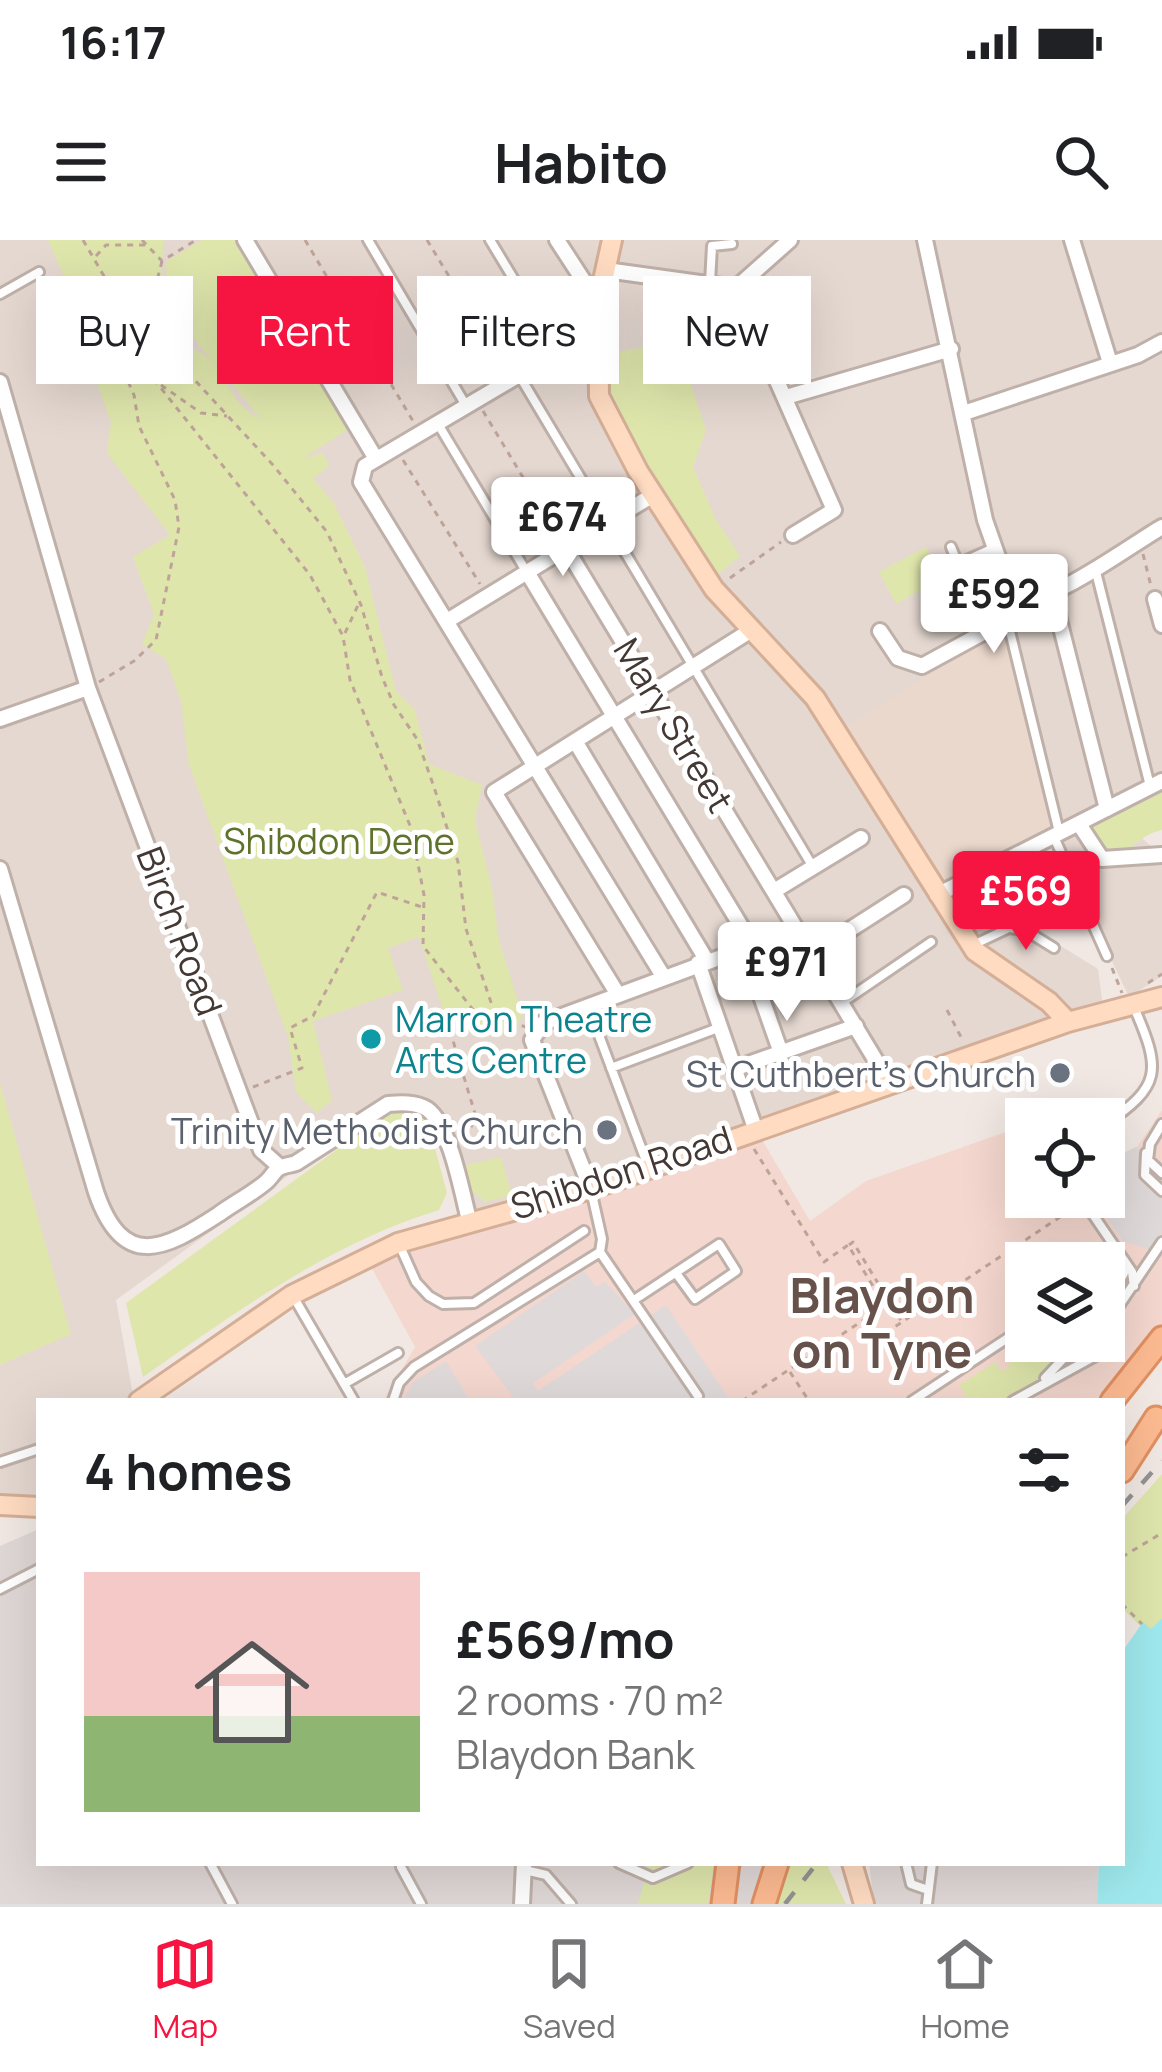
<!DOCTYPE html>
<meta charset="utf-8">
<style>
body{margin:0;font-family:Manrope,sans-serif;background:#f6f6f6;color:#202124;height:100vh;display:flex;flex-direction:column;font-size:45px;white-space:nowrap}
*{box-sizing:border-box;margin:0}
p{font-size:39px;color:#757577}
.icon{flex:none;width:66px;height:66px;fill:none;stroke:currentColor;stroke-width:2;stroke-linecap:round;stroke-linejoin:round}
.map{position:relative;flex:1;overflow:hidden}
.drawer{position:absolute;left:36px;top:1158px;width:1089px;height:468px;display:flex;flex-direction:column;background:#fff;border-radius:0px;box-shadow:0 12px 48px #0002}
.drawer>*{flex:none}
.top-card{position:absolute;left:36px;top:36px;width:1092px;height:108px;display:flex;gap:24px}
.fabs{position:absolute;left:1005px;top:858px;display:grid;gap:24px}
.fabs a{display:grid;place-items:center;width:120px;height:120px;border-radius:0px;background:#fff;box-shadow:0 12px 48px #0002;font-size:60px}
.price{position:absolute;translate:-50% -102px;padding:0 27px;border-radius:12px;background:#fff;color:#222;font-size:39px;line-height:78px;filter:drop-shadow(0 3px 6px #0008)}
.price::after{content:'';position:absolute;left:50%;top:72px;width:36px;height:27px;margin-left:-18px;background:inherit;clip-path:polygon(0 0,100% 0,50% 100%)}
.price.current{background:#f61540;color:#fff}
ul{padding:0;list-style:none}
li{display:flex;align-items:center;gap:36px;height:300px;padding:0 48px}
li+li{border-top:3px solid #e0e0e0}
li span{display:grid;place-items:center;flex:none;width:336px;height:240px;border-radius:0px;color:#555}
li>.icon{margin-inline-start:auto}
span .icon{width:144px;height:144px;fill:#fffc;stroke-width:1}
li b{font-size:51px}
h2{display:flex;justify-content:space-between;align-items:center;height:144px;padding:0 48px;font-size:51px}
.chip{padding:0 42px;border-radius:0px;background:#fff;box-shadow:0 12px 48px #0002;font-size:42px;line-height:108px}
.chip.current{background:#f61540;color:#fff}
.status{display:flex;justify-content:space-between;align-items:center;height:84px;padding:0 60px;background:#fff;direction:ltr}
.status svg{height:33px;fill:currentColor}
header{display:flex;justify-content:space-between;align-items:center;height:156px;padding:0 48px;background:#fff;font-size:54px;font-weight:700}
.tabs{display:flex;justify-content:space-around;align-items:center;height:168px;border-top:3px solid #e0e0e0;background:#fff;font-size:33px;color:#757577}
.tabs a{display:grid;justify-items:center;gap:6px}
.tabs .current{color:#f61540}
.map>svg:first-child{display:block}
.residential{fill:#e5d8d1}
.commercial{fill:#f4d7ce;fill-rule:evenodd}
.industrial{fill:#e0d8d6}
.education{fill:#ebd8cd}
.green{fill:#dfe6ac}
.parking{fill:#dfdad9}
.water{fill:#9fe9ee}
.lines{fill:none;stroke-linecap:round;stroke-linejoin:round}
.lane-casing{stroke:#bfb1a9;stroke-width:14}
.street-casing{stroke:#bfb1a9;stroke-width:20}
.secondary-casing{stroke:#d4ae96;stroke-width:24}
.primary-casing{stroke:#e19062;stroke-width:27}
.path{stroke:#bea498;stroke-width:3;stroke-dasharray:6 6;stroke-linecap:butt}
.lane{stroke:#fff;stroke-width:8}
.street{stroke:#fff;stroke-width:14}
.secondary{stroke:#fedbc1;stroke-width:18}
.primary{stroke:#fcba91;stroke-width:21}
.rail{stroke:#939393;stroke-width:4.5;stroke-dasharray:15 15;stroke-linecap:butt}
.culture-dot{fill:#0f9aa8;stroke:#fff;stroke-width:4.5}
.worship-dot{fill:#6b7280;stroke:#fff;stroke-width:4.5}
.labels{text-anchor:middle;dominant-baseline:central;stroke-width:10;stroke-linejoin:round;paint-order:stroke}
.street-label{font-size:36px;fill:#433834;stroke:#fff}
.park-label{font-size:36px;fill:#5e7329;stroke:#fff}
.culture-label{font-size:36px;fill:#0d838f;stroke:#fff;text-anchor:start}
.worship-label{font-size:36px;fill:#5b616d;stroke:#fff;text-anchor:end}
.district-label{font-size:48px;font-weight:bold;fill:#66524b;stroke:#fff}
</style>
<div class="status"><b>16:17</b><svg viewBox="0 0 49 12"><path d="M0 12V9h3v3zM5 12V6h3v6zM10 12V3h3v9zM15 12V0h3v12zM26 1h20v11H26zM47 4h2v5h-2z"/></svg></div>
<header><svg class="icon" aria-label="menu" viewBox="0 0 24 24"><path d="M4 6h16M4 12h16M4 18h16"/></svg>Habito<svg class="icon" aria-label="search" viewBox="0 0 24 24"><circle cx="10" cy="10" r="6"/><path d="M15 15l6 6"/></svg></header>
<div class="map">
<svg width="1162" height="1664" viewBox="0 0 1162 1664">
<rect width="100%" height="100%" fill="#f1e8e3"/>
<!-- residential -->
<path class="residential" d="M0,0H1162V541L1107,569L1162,615V736L1129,757L1054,598L962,645L1098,729L1104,775L469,980L441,886L387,864L116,1060L134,1161H39V1267L0,1265Z"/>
<!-- commercial -->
<path class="commercial" d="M1162,870V1094L1124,1151L1100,1161H383L415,1107L368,1021L755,888L810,981L866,941L1026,885V957H1104V922L1137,907ZM1026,1023H1104V1101H1026Z"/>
<!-- industrial -->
<path class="industrial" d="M39,1289V1623H779L755,1664H0V1306Z
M869,1623H1099L1097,1664H874Z"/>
<!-- education -->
<path class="education" d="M1004,388L1057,593L938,649L840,490Z"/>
<!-- green -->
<path class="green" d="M48,0H163C163,41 153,74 189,105C196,111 206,114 212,121C231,143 231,164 260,178L175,76L163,53L167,21L202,0H245L355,185L302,219L323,213L329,225L313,239L333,262L365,327L396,451L415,470L429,524L482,545L475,580L492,648L499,700L522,774L514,795L476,789L445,776L419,697L388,708L403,750L313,781L332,860L317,873L296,852L288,797L189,525L181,461L166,419L142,404L154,374L133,317L170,295L107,213L111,183L87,114L80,73Z
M659,107L685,126L706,190L693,227L716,280L740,316L717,335L661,251L628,188L610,149V117L629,109Z
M926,307L940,339L896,364L879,332Z
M1162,541V590C1138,595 1127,617 1102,619L1079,584Z
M0,843L71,1094L0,1125Z
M408,868L426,874L447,953L439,970C328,1004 237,1072 143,1137L126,1063L383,876Z
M501,917L512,955L485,962L470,949L462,926Z
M1028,1101H1073L1075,1105L1062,1123L1011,1161H969L959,1145L995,1122L1001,1131L1011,1125L1005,1116Z
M1162,1234V1378L1151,1390L1139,1385L1122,1368V1279Z
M649,1623H714L708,1664H638Z
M789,1623H826L846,1664H776Z"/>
<!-- parking -->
<path class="parking" d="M1136,907L1162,933V1009H1147L1123,1001L1093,957H1104V922Z
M584,1031L596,1047L605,1042L635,1074L533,1143L538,1151L666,1065L729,1159L516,1161L475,1106Z
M446,1121L470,1161H402L413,1142Z"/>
<!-- water -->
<path class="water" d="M1162,1378V1664H1097L1099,1623H1122V1412L1143,1382L1151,1389Z"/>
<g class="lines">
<defs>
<path id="lane" d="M368,0L465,164
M490,0L557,111
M710,43L712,6L732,4
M0,54L39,32
M519,135L813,627
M438,184L526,331
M951,307L958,324L994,308
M1095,328L1150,546
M1007,379L1059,592
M1054,597L1107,716
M1009,688L1025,690L1054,708
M973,705L1009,688L996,661
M843,762L931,702
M588,766L648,926
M611,828L718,788
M1162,884L1150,904L1148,920L1162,933
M1104,885C1162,846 1162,831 1133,765
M1146,913L1145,935L1162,951
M591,950L602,999L600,1012L698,1156
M1081,957L1132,1032L1134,1046
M399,1004L416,1042L429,1056L443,1064L474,1063L584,991
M293,1056L354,1161
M634,1060L719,1004L736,1031L695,1059L676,1033
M1104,1088L1162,1002
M1104,1094L1111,1056L1124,1033L1121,1022
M1045,1138L1080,1101
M344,1144L398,1113
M393,1161L399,1143L414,1127L600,1012
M912,1161L1026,1086
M1013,1161L1099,1114L1102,1101
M0,1222L39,1209
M0,1349L39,1329
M210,1623L232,1664
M619,1623L653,1638L688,1623
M906,1623L911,1644L928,1650
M401,1627L421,1664
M525,1630L546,1635L571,1664
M927,1664L932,1623"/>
<path id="street" d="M245,0L376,219
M557,0L598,63
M1072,0L1110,123
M606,30L736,48L790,0
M736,48L834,270L793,295
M597,89L365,226L361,242L663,736
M0,142L88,448L261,910L280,927
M786,157L951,109
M964,173L1138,115L1162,102
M566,308L890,844
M527,332L753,706
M1052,352L1107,569
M1155,359L1162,385
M1013,360C1043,371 1132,304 1162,287
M447,381L653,255
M880,391L898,418L922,426L1001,383L1013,360L985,280L925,0
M0,479L88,448
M575,501L707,721
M1079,584L1102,619L1162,615
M0,629L96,952C123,1031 164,1010 219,974C234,963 252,954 266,942C271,938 274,931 279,928C284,925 291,925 296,923L388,864C400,863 415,862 427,869C450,885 462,953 469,980
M774,651L861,598
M937,655L1162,541
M744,708L781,813
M812,714L904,655
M698,723L755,888
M617,753L494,552L753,389
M734,829L856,786
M591,949L532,800L543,783L797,689
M522,1664L524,1623"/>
<path id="secondary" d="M612,0L598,63L599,156L638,231L714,349L815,458L975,711L1049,762L1068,782
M139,1161L292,1055L398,1003L591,949L1068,782L1162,757
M0,1265L39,1267
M852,1623L864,1664"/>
<path id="primary" d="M1112,1161L1162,1098
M1122,1231L1156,1178
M723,1664L728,1623
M764,1664L777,1623"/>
</defs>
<!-- lane casing -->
<use href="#lane" class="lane-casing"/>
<!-- street casing -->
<use href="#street" class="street-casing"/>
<!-- secondary casing -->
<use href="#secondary" class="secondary-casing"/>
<!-- primary casing -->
<use href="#primary" class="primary-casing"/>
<!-- path -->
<path class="path" d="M83,0L108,43L156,142L310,335L343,396L350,440L411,588L424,655L423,706L478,776L496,777
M142,0L162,21L196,0
M305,0L413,181
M427,0L504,127
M96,16L106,5H147
M162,21L153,56L191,136L273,225L327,292L361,365L382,437L394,465L417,499L434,547L458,622L466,689L496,777L526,787
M161,145L201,173L227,176
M483,171L559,297
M403,220L480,344
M1143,314L1151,346
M730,338L781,302
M345,393L359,363
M99,442L134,421L156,400L179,287L175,260L139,186L134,155L109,98L106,77L115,63
M1112,728L1122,753
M1148,743L1162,734
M947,770L962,799
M253,847L302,828L290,788L313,776L377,652L422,667
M461,893L470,889L476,877L451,794L476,777
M754,909L824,1022L848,1005L885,1066
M849,1005L853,1002L890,1063
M891,1065L902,1082
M867,1078L884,1067
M790,1132L809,1161
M477,1161H480
M742,1161L865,1079L878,1098L1072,969
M1122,1317L1162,1293
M1122,1364L1142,1384"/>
<!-- lane -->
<use href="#lane" class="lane"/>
<!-- street -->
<use href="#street" class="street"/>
<!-- secondary -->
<use href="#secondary" class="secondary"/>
<!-- primary -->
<use href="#primary" class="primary"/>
<!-- rail -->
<path class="rail" d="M1122,1266L1162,1221
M785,1664L817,1623"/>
</g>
<!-- markers -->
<circle class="culture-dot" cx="371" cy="799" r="12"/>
<g class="worship-dot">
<circle cx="1060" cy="833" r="12"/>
<circle cx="607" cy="890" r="12"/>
</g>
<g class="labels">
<!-- street labels -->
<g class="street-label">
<text transform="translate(674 485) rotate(59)">Mary Street</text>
<text transform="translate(180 691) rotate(69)">Birch Road</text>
<text transform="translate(621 932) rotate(-18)">Shibdon Road</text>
</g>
<!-- park labels -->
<g class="park-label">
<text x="339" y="600">Shibdon Dene</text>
</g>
<!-- culture labels -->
<g class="culture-label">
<text x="395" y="778">Marron Theatre<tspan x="395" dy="41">Arts Centre</tspan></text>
</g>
<!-- worship labels -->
<g class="worship-label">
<text x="1036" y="833">St Cuthbert's Church</text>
<text x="583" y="890">Trinity Methodist Church</text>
</g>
<!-- district labels -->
<g class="district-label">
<text x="882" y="1054">Blaydon<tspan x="882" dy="55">on Tyne</tspan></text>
</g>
</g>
</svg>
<div class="fabs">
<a><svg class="icon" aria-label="locate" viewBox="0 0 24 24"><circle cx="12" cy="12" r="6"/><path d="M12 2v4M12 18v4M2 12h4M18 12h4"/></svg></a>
<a><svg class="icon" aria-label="layers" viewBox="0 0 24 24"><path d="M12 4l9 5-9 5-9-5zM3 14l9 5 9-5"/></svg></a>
</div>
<b class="price" style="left:563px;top:339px">£674</b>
<b class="price" style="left:994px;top:416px">£592</b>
<b class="price current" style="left:1026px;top:713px">£569</b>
<b class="price" style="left:787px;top:784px">£971</b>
<div class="top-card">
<a class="chip">Buy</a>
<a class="chip current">Rent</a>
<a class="chip">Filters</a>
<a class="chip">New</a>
</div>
<section class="drawer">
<h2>4 homes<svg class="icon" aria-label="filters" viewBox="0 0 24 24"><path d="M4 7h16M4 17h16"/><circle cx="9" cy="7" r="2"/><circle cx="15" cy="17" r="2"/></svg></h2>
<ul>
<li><span style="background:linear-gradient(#f6c9c9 60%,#8fb573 0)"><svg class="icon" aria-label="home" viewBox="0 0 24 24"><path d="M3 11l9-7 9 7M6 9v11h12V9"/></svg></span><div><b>£569/mo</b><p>2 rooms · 70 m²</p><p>Blaydon Bank</p></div></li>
</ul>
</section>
</div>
<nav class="tabs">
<a class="current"><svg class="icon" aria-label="map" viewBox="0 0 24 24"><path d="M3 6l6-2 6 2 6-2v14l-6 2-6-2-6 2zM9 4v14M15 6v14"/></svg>Map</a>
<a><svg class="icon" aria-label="saved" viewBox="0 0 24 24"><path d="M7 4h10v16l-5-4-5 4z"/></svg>Saved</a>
<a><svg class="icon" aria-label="home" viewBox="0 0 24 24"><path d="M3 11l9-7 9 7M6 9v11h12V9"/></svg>Home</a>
</nav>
